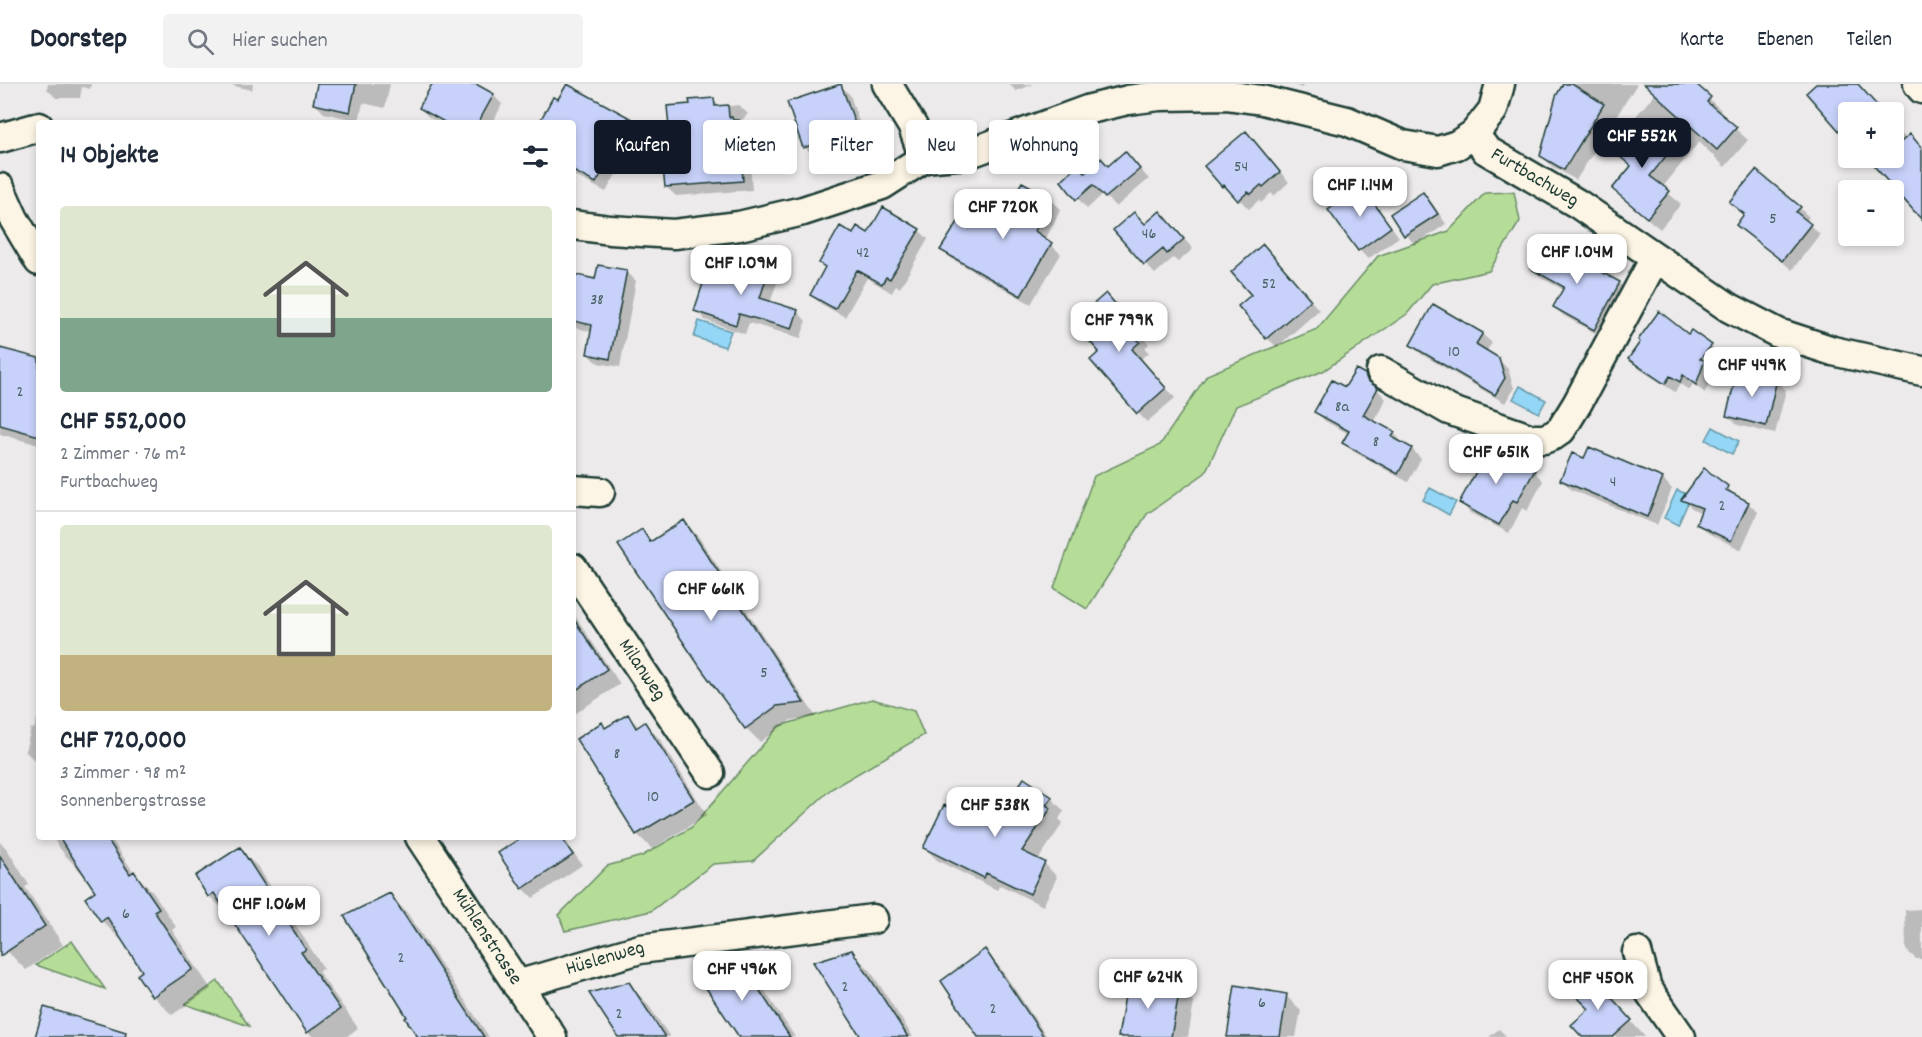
<!DOCTYPE html>
<html lang="de">
<meta charset="utf-8">
<style>
body{margin:0;font-family:Dekko,sans-serif;background:#f2f2f3;color:#1f2937;height:100vh;display:flex;flex-direction:column;font-size:22px;white-space:nowrap}
*{box-sizing:border-box;margin:0}
p{font-size:20px;color:#747a83}
.icon{flex:none;width:33px;height:33px;fill:none;stroke:currentColor;stroke-width:2;stroke-linecap:round;stroke-linejoin:round}
.map{position:relative;flex:1;overflow:hidden}
.side{position:absolute;left:36px;top:36px;width:540px;height:720px;display:flex;flex-direction:column;background:#fff;border-radius:6px;box-shadow:0 3px 9px #0003}
.side>*{flex:none}
.top-card{position:absolute;left:594px;top:36px;width:570px;height:54px;display:flex;gap:12px}
.controls{position:absolute;left:1838px;top:18px;display:grid;gap:12px}
.controls a{display:grid;place-items:center;width:66px;height:66px;border-radius:6px;background:#fff;box-shadow:0 3px 9px #0003;font-size:30px}
.price{position:absolute;translate:-50% -51px;padding:0 14px;border-radius:12px;background:#fff;color:#222;font-size:20px;line-height:39px;filter:drop-shadow(0 2px 3px #0008)}
.price::after{content:'';position:absolute;left:50%;top:36px;width:18px;height:14px;margin-left:-9px;background:inherit;clip-path:polygon(0 0,100% 0,50% 100%)}
.price.active{background:#111827;color:#fff}
ul{padding:0;list-style:none}
li{display:grid;align-content:center;gap:12px;height:318px;padding:0 24px}
li+li{border-top:2px solid #e0e1e3}
li span{display:grid;place-items:center;height:186px;border-radius:6px;color:#555}
li>.icon{margin-inline-start:auto}
span .icon{width:108px;height:108px;fill:#fffc;stroke-width:1}
li b{font-size:26px}
h2{display:flex;justify-content:space-between;align-items:center;height:72px;padding:0 24px;font-size:26px}
.pill{padding:0 21px;border-radius:6px;background:#fff;box-shadow:0 3px 9px #0003;font-size:21px;line-height:54px}
.pill.active{background:#111827;color:#fff}
header{display:flex;align-items:center;gap:36px;box-sizing:border-box;height:84px;padding:0 30px;background:#fff;border-bottom:2px solid #e0e1e3}
header strong{font-size:28px}
nav{display:flex;gap:33px;margin-inline-start:auto;font-size:21px}
.search{width:420px;height:54px;background:#f2f2f3;display:flex;align-items:center;gap:15px;box-sizing:border-box;padding:0 21px;border-radius:6px;color:#747a83;font-size:22px}
.map>svg:first-child{display:block}
.green{fill:#b6dd98;stroke:#6a8d66;stroke-width:1.5}
.water{fill:#94d6f6;stroke:#6599a8;stroke-width:1.5}
.shadow{fill:#0003}
.building{fill:#c7d1f9;stroke:#1f3d34;stroke-width:1.5}
.lines{fill:none;stroke-linecap:round;stroke-linejoin:round}
.minor-casing{stroke:#1f3d34;stroke-width:33}
.minor{stroke:#fcf5e5;stroke-width:28}
.labels{text-anchor:middle;dominant-baseline:central;stroke-width:6;stroke-linejoin:round;paint-order:stroke}
.number-label{font-size:16px;fill:#496265}
.street-label{font-size:20px;fill:#1f3d34;stroke:#fcf5e5}
</style>
<header>
<strong>Doorstep</strong>
<div class="search"><svg class="icon" aria-label="search" viewBox="0 0 24 24"><circle cx="10" cy="10" r="6"/><path d="M15 15l6 6"/></svg>Hier suchen</div>
<nav><a>Karte</a><a>Ebenen</a><a>Teilen</a></nav>
</header>
<div class="map">
<svg width="1922" height="953" viewBox="0 0 1922 953">
<rect width="100%" height="100%" fill="#eceaeb"/>
<filter id="ink" filterUnits="userSpaceOnUse"><feTurbulence type="fractalNoise" baseFrequency=".0167" numOctaves="2"/><feDisplacementMap in="SourceGraphic" scale="12" xChannelSelector="R" yChannelSelector="G"/><feConvolveMatrix kernelMatrix="1 2 1 2 8 2 1 2 1" color-interpolation-filters="sRGB"/></filter>
<g filter="url(#ink)">
<!-- green -->
<path class="green" d="M1514,108L1520,137L1489,187L1432,200L1407,230L1323,287L1236,322L1205,389L1147,430L1087,525L1054,504L1094,392L1160,361L1207,291L1317,245L1378,172L1449,147L1485,109Z
M872,615L914,627L924,651L831,705L753,777L713,780L651,827L565,847L559,831L607,782L642,772L692,743L779,642Z
M72,857L105,905L36,881Z
M218,897L249,942L185,920Z"/>
<!-- water -->
<path class="water" d="M699,237L731,247L725,263L694,253Z
M1520,302L1546,316L1539,329L1513,315Z
M1713,343L1739,357L1732,370L1706,356Z
M1430,404L1456,418L1449,431L1423,416Z
M1677,406L1691,412L1678,441L1664,434Z"/>
<!-- shadow -->
<path class="shadow" d="M48,0H91L90,5L82,3L80,14H56L47,5Z
M232,0H253L252,6L234,2Z
M318,0H390L385,24L363,19L359,37L324,29L314,19Z
M433,0H472L493,11L502,20L493,39H449L430,28V32L443,39H440L430,34L420,24Z
M1009,0H1034L1016,7Z
M1291,0H1303L1302,4Z
M1565,0H1637L1576,96L1553,83L1541,72Z
M1663,0H1693L1721,26L1719,30L1748,56L1725,83L1699,58L1662,104L1681,120L1660,145L1626,117L1632,83L1610,63Z
M840,1L850,11L865,55L814,72L804,63Z
M713,16L721,23L739,21L748,30L740,38L748,45L752,106L676,112L666,103L691,21Z
M631,36L641,46L606,108L573,91V39H540Z
M1893,40L1906,55L1922,65V133L1867,74H1893Z
M1246,49L1289,98L1274,112L1271,109L1261,119L1259,116L1249,125L1234,110L1233,111L1223,102L1206,82Z
M1125,69L1149,95L1116,123L1103,110L1087,125L1063,97L1108,83Z
M1022,100L1051,116L1061,125L1045,156L1061,170L1031,220L952,175L942,166L1001,135Z
M1361,103L1370,113L1399,153L1368,175L1359,166Z
M1423,110L1432,119L1446,140L1415,161L1406,151L1392,130Z
M1731,118L1800,124L1809,133L1806,138L1820,150L1792,186L1738,141L1746,131Z
M1169,138L1193,165L1178,178L1173,174L1155,190L1115,146Z
M919,146L928,155L900,204L896,201L892,209L867,194L845,233L821,220L811,210L826,185L821,179L854,152Z
M1272,171L1319,226L1277,263L1267,254L1253,211Z
M769,183L779,193L770,219L797,227L806,237L801,254L749,239L745,250L705,236L696,226L736,191Z
M1533,185L1619,199L1628,208L1604,254L1564,232L1554,223L1564,206L1543,195Z
M627,188L636,197L620,283L598,279L588,270L592,248L573,243V192L596,196Z
M1115,221L1149,260L1145,264L1149,269L1141,275L1175,314L1147,338L1138,329L1101,268Z
M1691,248L1711,262L1721,272L1711,284L1714,287L1705,309L1693,300L1689,306L1680,300L1675,308L1639,285L1630,275L1688,252Z
M1482,250L1492,259L1486,268L1498,275L1508,285L1514,304L1505,319L1421,270L1411,261Z
M0,265L39,276V361L0,350Z
M1364,291L1386,315L1374,338L1394,349L1403,359V360L1412,365L1421,375L1408,398L1354,368L1344,359L1349,350L1325,337L1316,328Z
M1776,296L1786,306L1775,350L1737,341L1728,331Z
M1589,365L1663,395L1672,405L1657,441L1572,406L1562,396L1585,376Z
M1534,387L1543,397L1527,427L1522,424L1509,449L1470,429L1461,419Z
M1727,403L1737,413L1748,419L1758,428L1741,466L1708,449L1698,439L1702,429L1693,425L1683,416Z
M683,438L698,452L816,633L791,636L760,658L746,644L642,447L653,458Z
M573,529L620,600L573,631Z
M39,628V681L25,667L31,644L34,645Z
M628,632L639,643L645,640L659,654L707,731L652,765L637,750L578,655L602,640L606,645Z
M1051,714L1064,727L1059,735L1063,739L1038,776L1044,779L1057,793L1043,822L1000,801L997,806L938,777L925,764L984,742L1008,720Z
M52,753H110L134,789L153,808L176,843L172,846L211,905L172,931L153,912L144,887L122,854L120,855L102,837L97,808L84,788L82,789L64,770Z
M525,753H563L582,781L533,814L523,804Z
M0,758L7,765L29,801L25,803L63,861L26,886L7,867L0,856Z
M239,765L258,783L324,885L318,887L358,944L346,953H313L308,948L229,829L228,830L209,812Z
M390,811L408,830L489,953H419Z
M1922,825V875H1916L1906,866L1905,826Z
M851,867L870,886L913,953H863Z
M985,867L999,882L1047,953H980Z
M740,879L759,898L795,953H741Z
M628,900L647,919L670,953H619Z
M1601,903L1645,953H1584L1591,925Z
M1179,905L1194,919L1188,953H1120Z
M1286,912L1301,926L1296,953H1228Z
M1499,945L1507,953H1489Z"/>
<!-- building -->
<path class="building" d="M317,0H356L350,28L313,20Z
M432,0H476L494,10L478,39H446L419,24Z
M567,0L632,35L596,99L573,87V39H539L553,13L558,15Z
M841,0L857,45L803,64L787,18Z
M1563,0H1572L1604,20L1564,86L1540,72L1556,12Z
M1644,0H1696L1711,13L1707,18L1737,43L1717,66Z
M1816,0H1858L1883,28H1848V57L1806,9Z
M714,14L715,22L728,21L729,33H732L733,36H739L743,97L665,103L662,75H672L667,22L690,20L689,16Z
M1636,39L1674,62L1650,92L1670,107L1647,134L1612,105L1631,82L1612,66Z
M1246,47L1280,88L1263,103L1261,101L1251,110L1248,108L1238,117L1224,101L1222,103L1204,82Z
M1910,50L1922,64V136L1874,82L1883,74H1893V65Z
M1125,67L1140,85L1105,114L1093,101L1076,116L1061,97L1077,81L1085,89L1101,74L1108,82Z
M1756,86L1801,123L1796,128L1811,140L1782,177L1736,141L1744,130L1729,118Z
M1022,98L1052,114L1035,147L1052,159L1021,212L940,166L972,116L1001,133Z
M1361,101L1391,143L1358,167L1328,126Z
M1423,108L1438,130L1404,152L1390,130Z
M883,123L920,145L890,195L886,193L882,200L857,186L835,225L810,211L825,183L819,179L840,142L853,150L857,142L868,149Z
M1160,127L1184,155L1167,170L1163,165L1144,181L1113,146L1134,128L1145,140Z
M1546,158L1620,198L1594,246L1553,223L1564,203L1531,185Z
M1263,160L1311,216L1266,255L1238,222L1251,211L1231,188Z
M741,172L770,182L760,214L798,226L792,245L739,230L736,241L694,227L709,181L735,190Z
M598,181L627,186L610,275L587,270L592,241L573,237V190L595,195Z
M1106,209L1141,250L1136,254L1140,258L1132,265L1166,304L1137,330L1090,276L1099,268L1073,238Z
M1433,220L1483,249L1476,260L1499,274L1505,294L1495,311L1410,261Z
M1659,227L1688,250L1691,246L1712,261L1700,275L1705,276L1696,301L1683,291L1680,298L1670,292L1665,300L1628,275L1640,258L1638,256Z
M0,264L39,274V352L0,341Z
M1356,285L1365,290L1367,296L1378,304L1363,331L1395,348L1392,353L1412,364L1398,390L1342,359L1349,347L1314,328L1332,296L1345,303Z
M1738,285L1777,295L1766,342L1726,332Z
M1490,362L1535,386L1517,418L1513,416L1499,441L1459,419Z
M1589,363L1663,394L1647,433L1560,396L1572,369L1584,374Z
M1704,384L1728,402L1726,406L1749,418L1731,457L1696,440L1702,424L1681,416Z
M684,436L727,501L804,619L777,622L745,645L700,583L618,461L642,445L650,458Z
M573,534L607,585L573,608Z
M628,630L636,644L645,638L694,716L636,751L576,655L602,638L605,644Z
M1024,694L1052,713L1046,721L1051,724L1022,767L1045,778L1030,810L986,789L984,794L923,764L944,721L983,740L1001,713L1008,718Z
M59,753H106L130,790L134,787L159,824L154,827L193,885L152,913L137,891L142,887L107,833L101,838L85,814L95,807Z
M522,753H561L573,771L522,805L498,769Z
M240,763L306,866L301,868L340,925L307,949L214,809L208,813L195,792Z
M0,772L45,842L0,872Z
M390,809L484,953H418L405,934L407,933L344,832Z
M985,865L1044,953H978L941,897Z
M852,866L908,953H861L813,878Z
M741,878L790,953H739L696,889Z
M1590,890L1632,936L1613,953H1582L1571,941L1589,925L1570,906Z
M1128,894L1180,904L1171,953H1118Z
M629,898L665,953H618L589,909Z
M1235,901L1287,910L1280,953H1227Z
M44,923L126,948L125,953H35Z"/>
<g class="lines">
<defs>
<g id="minor">
<path d="M887,0L913,43L924,74"/>
<path d="M1918,0L1922,5"/>
<path id="s1" d="M1474,50L1486,66L1578,120L1728,223L1778,249L1833,267L1922,287"/>
<path d="M0,54L39,43"/>
<path d="M0,104L14,135L39,177"/>
<path d="M573,141L610,146L674,150L739,142L803,127L882,101L924,74L967,70L1090,25L1128,16L1159,12L1226,11L1262,16L1347,37L1403,61L1438,67L1457,61L1474,50L1493,26L1500,0"/>
<path d="M1381,287L1449,326L1532,355H1544L1554,351L1561,346L1577,320L1655,174"/>
<path d="M573,406L600,408"/>
<path id="s2" d="M573,484L710,689"/>
<path id="s3" d="M420,753L552,953"/>
<path d="M1637,868L1647,904L1681,953"/>
<path id="s4" d="M517,901L640,865L873,835"/>
</g>
</defs>
<!-- minor casing -->
<use href="#minor" class="minor-casing"/>
<!-- minor -->
<use href="#minor" class="minor"/>
</g>
</g>
<g class="labels">
<!-- number labels -->
<g class="number-label">
<text x="1241" y="83">54</text>
<text x="1773" y="135">5</text>
<text x="1149" y="150">46</text>
<text x="863" y="169">42</text>
<text x="1269" y="200">52</text>
<text x="597" y="216">38</text>
<text x="1454" y="268">10</text>
<text x="20" y="308">2</text>
<text x="1342" y="323">8a</text>
<text x="1376" y="358">8</text>
<text x="1613" y="398">4</text>
<text x="1722" y="422">2</text>
<text x="764" y="589">5</text>
<text x="617" y="670">8</text>
<text x="653" y="713">10</text>
<text x="126" y="830">6</text>
<text x="401" y="874">2</text>
<text x="845" y="903">2</text>
<text x="1262" y="919">6</text>
<text x="993" y="925">2</text>
<text x="619" y="930">2</text>
</g>
<!-- street labels -->
<g class="street-label">
<text stroke="none"><textPath href="#s1" startOffset="76">Furtbachweg</textPath></text>
<text stroke="none"><textPath href="#s2" startOffset="123">Milanweg</textPath></text>
<text stroke="none"><textPath href="#s3" startOffset="120">Mühlenstrasse</textPath></text>
<text stroke="none"><textPath href="#s4" startOffset="92">Hüslenweg</textPath></text>
</g>
</g>
</svg>
<div class="controls">
<a>+</a>
<a>−</a>
</div>
<b class="price active" style="left:1642px;top:85px">CHF 552K</b>
<b class="price" style="left:1360px;top:134px">CHF 1.14M</b>
<b class="price" style="left:1003px;top:156px">CHF 720K</b>
<b class="price" style="left:1577px;top:201px">CHF 1.04M</b>
<b class="price" style="left:741px;top:212px">CHF 1.09M</b>
<b class="price" style="left:1119px;top:269px">CHF 799K</b>
<b class="price" style="left:1752px;top:314px">CHF 449K</b>
<b class="price" style="left:1496px;top:401px">CHF 651K</b>
<b class="price" style="left:711px;top:538px">CHF 661K</b>
<b class="price" style="left:995px;top:754px">CHF 538K</b>
<b class="price" style="left:269px;top:853px">CHF 1.06M</b>
<b class="price" style="left:742px;top:918px">CHF 496K</b>
<b class="price" style="left:1148px;top:926px">CHF 624K</b>
<b class="price" style="left:1598px;top:927px">CHF 450K</b>
<div class="top-card">
<a class="pill active">Kaufen</a>
<a class="pill">Mieten</a>
<a class="pill">Filter</a>
<a class="pill">Neu</a>
<a class="pill">Wohnung</a>
</div>
<section class="side">
<h2>14 Objekte<svg class="icon" aria-label="filters" viewBox="0 0 24 24"><path d="M4 7h16M4 17h16"/><circle cx="9" cy="7" r="2"/><circle cx="15" cy="17" r="2"/></svg></h2>
<ul>
<li><span style="background:linear-gradient(#dfe7d0 60%,#7fa58c 0)"><svg class="icon" aria-label="home" viewBox="0 0 24 24"><path d="M3 11l9-7 9 7M6 9v11h12V9"/></svg></span><div><b>CHF 552,000</b><p>2 Zimmer · 76 m²</p><p>Furtbachweg</p></div></li>
<li><span style="background:linear-gradient(#dfe7d0 70%,#c2b280 0)"><svg class="icon" aria-label="home" viewBox="0 0 24 24"><path d="M3 11l9-7 9 7M6 9v11h12V9"/></svg></span><div><b>CHF 720,000</b><p>3 Zimmer · 98 m²</p><p>Sonnenbergstrasse</p></div></li>
</ul>
</section>
</div>
